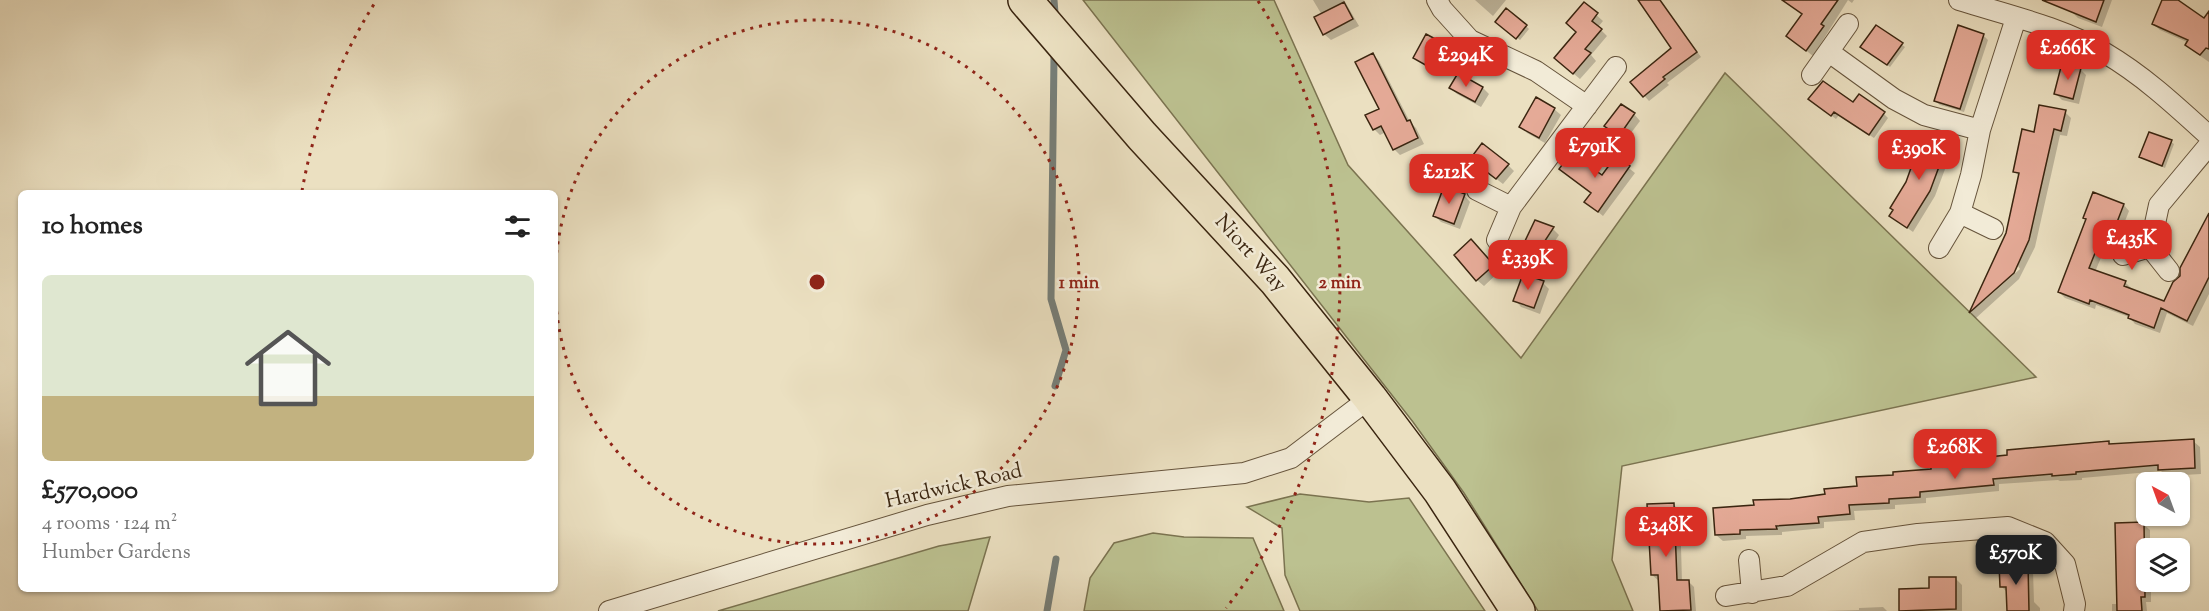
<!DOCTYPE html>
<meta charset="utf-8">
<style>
body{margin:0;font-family:"Sorts Mill Goudy",serif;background:#f6f6f6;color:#222;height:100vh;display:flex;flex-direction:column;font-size:22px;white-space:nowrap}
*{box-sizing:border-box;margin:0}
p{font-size:20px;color:#767676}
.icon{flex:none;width:33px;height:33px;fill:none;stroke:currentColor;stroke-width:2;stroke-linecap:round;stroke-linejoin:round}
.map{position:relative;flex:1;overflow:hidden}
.drawer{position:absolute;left:18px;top:190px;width:540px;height:402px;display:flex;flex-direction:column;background:#fff;border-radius:9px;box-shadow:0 2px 4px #0004}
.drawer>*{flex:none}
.needle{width:39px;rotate:319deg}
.buttons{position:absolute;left:2136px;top:472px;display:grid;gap:12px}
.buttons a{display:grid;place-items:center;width:54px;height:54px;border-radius:9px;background:#fff;box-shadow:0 2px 4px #0004;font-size:30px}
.price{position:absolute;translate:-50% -51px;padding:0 14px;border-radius:12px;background:#d93025;color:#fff;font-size:20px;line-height:39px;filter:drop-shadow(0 2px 3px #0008)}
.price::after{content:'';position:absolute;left:50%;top:36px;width:18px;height:14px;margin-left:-9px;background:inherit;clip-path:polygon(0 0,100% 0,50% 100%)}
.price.on{background:#222;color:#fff}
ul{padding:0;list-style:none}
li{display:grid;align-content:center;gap:12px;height:318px;padding:0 24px}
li+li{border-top:2px solid #e0e0e0}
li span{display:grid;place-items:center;height:186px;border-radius:9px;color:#555}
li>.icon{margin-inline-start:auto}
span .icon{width:108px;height:108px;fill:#fffc;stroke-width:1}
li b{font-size:26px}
h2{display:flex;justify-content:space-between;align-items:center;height:72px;padding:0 24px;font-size:26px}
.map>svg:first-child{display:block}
.green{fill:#bcc190;stroke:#7b7350;stroke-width:1.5}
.shadow{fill:#0003;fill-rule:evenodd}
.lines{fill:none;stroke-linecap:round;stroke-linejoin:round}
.stream{stroke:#767e78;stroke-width:7}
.building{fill:#e5aa97;stroke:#3a2510;stroke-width:1.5}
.minor-casing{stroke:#66543c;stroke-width:22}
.trunk-casing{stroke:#3a2510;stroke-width:36}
.minor{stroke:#f2ebd7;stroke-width:20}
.trunk{stroke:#ebe0c1;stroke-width:33}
.ring{fill:none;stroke:#8f2418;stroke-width:3;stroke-dasharray:3 6}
.labels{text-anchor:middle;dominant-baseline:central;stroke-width:5;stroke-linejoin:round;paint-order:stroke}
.street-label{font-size:21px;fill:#3a2510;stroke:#f2ebd7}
.centre{fill:#8f2418;stroke:#f2ebd7;stroke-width:3}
.ring-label{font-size:18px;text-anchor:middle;font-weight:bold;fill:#8f2418;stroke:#f2ebd7;stroke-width:5;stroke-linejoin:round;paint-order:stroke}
</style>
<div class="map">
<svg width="2209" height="611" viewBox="0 0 2209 611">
<rect width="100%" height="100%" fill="#ebe0c1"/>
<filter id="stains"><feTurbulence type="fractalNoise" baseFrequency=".00333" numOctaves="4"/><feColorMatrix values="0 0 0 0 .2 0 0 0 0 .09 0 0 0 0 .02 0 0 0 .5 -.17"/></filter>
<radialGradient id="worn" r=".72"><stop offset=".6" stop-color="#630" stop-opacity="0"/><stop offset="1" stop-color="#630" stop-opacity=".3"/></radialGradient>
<!-- green -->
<path class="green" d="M1083,0H1274L1348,165L1521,358L1725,73L2036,377L1622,466L1612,560L1633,611H1538L1464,493L1413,422Z
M1300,494L1369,502L1409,498L1485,611H1300L1285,575L1282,528L1247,507Z
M1153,533L1184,537L1253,538L1284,611H1084L1090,578L1114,543Z
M990,537L968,611H718L939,546Z"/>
<!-- shadow -->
<path class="shadow" d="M1313,0H1344L1359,26L1331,40L1324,34L1322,15Z
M1475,0H1506L1493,16Z
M1645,0H1660L1701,57L1667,83L1669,85L1649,101L1632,82L1673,48Z
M1812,0H1854L1852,3L1848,0L1813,56L1788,36Z
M2077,0H2112L2102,27L2078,18L2072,12Z
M2164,0H2175L2209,25V62L2193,51L2189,43L2160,30L2153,24Z
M1584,4L1603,21L1598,27L1607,36L1591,55L1596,61L1580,79L1562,64L1577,32Z
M1500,24L1526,26L1529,29L1520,40Z
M1876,27L1905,47L1890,67L1865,49Z
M1983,35L1988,40L1964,112L1940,105L1935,101Z
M1442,44L1444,47L1432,69L1415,58Z
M1373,54L1379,61L1410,122L1416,128L1424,144L1400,155L1394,149L1386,132L1380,135L1374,129L1381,109Z
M2080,69L2086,75L2079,104L2062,100L2056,94Z
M1823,83L1853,104L1884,114L1888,118L1874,138L1839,115L1836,119L1810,99Z
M1451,88H1483L1489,94L1481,107L1457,94Z
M1536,99L1554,109L1561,115L1545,143L1527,133L1521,127Z
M2065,112L2071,118L2067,136L2060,135L2035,247L2019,279L1976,318L1971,313L2008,234L2020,177L2015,172L2035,133ZM2018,266L2020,269L1985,300V296Z
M1634,114L1640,121L1625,141L1606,126Z
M2171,142L2174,144L2165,168L2141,157Z
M1950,143L1956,149L1951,162L1948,161L1935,196L1913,232L1891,216L1924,155Z
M1616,158L1635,173L1603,216L1586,202Z
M1478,165H1508L1514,171L1503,184Z
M2094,194L2124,205L2129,211L2120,234L2112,231L2095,272L2125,282L2131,288L2130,290L2164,303L2181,277L2209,219V294L2193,326L2167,313L2160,333L2135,324L2129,317L2096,305L2095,309L2065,298L2059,292L2087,220Z
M1464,195L1470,202L1460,229L1441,222L1435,216Z
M1536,222L1553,229L1559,235L1546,255L1527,240Z
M1477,247L1499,272L1484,286L1477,280Z
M1543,283L1549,289L1540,314L1521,307L1515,300Z
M2193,441L2200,447L2201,474L2166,476L2161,471L2082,478V480L2060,481L2058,480L1999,484V491L1926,498V503L1895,505V509L1854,511L1855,520L1824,522V528L1782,532V535L1746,536V539L1723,541L1716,535L1755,506L1826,496L1933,471L2110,445Z
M1674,505L1680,511L1682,582L1688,581L1694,587L1696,611H1662L1659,581L1652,575Z
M2143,524L2150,530V549H2146V582H2151V602H2146L2147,611H2112V604H2118Z
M2027,564L2033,571L2034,602L2040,608V611H2008V593L2001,586Z
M1955,578L1962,585V611H1901L1900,590L1930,589Z
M1883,607L1887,611H1825L1859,610V608Z"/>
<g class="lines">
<!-- stream -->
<path class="stream" d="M1054,0L1055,13
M1054,57L1051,299L1066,350L1055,386
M1047,611L1056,559"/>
</g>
<!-- building -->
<path class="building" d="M1638,0H1660L1697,52L1663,77L1665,79L1643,97L1630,82L1671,48Z
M1782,0H1838L1821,24L1824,26L1806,51L1786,36L1802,14Z
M2042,0H2104L2096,22Z
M2162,0H2178L2204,18L2209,11V49L2206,48L2200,55L2185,45L2188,40L2152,24Z
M1344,2L1353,19L1323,35L1314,17Z
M1584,2L1598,13L1592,21L1602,29L1585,49L1591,53L1573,74L1554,58L1576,32L1566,23Z
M1506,8L1527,25L1516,39L1495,22Z
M1876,25L1903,43L1887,65L1860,47Z
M1958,25L1984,34L1960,109L1934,101Z
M1426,34L1443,43L1429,67L1413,58Z
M1373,53L1407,121L1410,120L1418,138L1393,150L1381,126L1373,130L1365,115L1379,109L1355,62Z
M2062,63L2081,68L2073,99L2054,94Z
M1458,73L1483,87L1475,102L1449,88Z
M1823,81L1853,102L1859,94L1885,112L1869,135L1834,112L1831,116L1808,99Z
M1536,97L1555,108L1539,138L1519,127Z
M1621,104L1635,113L1619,136L1604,126Z
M2039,105L2066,110L2061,131L2054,129L2029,240L2014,273L1969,313L2006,233L2019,173L2013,172L2022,129L2034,132Z
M2149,132L2172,140L2162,166L2139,157Z
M1929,135L1951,142L1946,157L1943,156L1930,191L1907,228L1889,216L1893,210L1890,208L1906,182L1917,151L1923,153Z
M1482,143L1509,164L1496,179L1470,159Z
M1571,153L1602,175L1616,156L1630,166L1598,212L1584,202L1591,193L1559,169Z
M1444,186L1465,194L1454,224L1433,216Z
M2093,192L2124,204L2114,230L2106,226L2089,268L2126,281L2124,286L2164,301L2173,282L2180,276V268L2209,213V277L2187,321L2161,308L2154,328L2128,318L2129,315L2090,300L2089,304L2058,292L2086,219L2083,218Z
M1535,220L1554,227L1539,250L1525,241Z
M1471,239L1494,265L1476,281L1454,255Z
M1523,274L1544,281L1534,308L1513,301Z
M2194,439L2195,468L2158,470V465L2076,472V474L2052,476V474L1993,479L1994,485L1920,492V497L1889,499V503L1849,505L1850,514L1818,517L1819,523L1776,526L1777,529L1740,530V534L1715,535L1713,508L1754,505L1753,500L1790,499L1825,494L1824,489L1857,486L1856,477L1893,475V472L1931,469V463L2007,455V450L2109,441V444Z
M1674,503L1677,580H1689L1691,610L1660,611L1658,575H1651L1647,504Z
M2144,522L2145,597H2141L2142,611H2117L2115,523Z
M2028,563L2029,611H2007L2006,587H2000L1999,564Z
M1929,577H1956V609L1899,611V589L1929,588Z"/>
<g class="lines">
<defs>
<path id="minor" d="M1437,0L1442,9L1470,40L1536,71L1587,106
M1959,0C2007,15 2061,27 2105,53C2144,76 2176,106 2209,136
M1829,52L1894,99L1924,115L1980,130
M1812,75L1848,24
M1477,190L1511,207
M1960,213L1993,229
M1497,240L1511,207L1616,67
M1939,248L1960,213L1971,175L1980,130L2016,18
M2123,255L2150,247
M2169,271L2150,247L2159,205L2209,145
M1749,560L1752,593
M1726,596L1787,586L1863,542L1918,534L2008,527L2045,542L2065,564L2075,604L2074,611
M609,611L927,515L1008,496L1244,473L1291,458L1370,398"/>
<path id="trunk" d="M1025,0L1142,136L1275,280L1370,398L1440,491L1518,611"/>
</defs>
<!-- minor casing -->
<use href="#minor" class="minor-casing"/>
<!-- trunk casing -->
<use href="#trunk" class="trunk-casing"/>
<!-- minor -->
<use href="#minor" class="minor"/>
<!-- trunk -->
<use href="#trunk" class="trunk"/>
</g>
<!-- distance rings -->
<g class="ring">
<path d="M555 280A262 262 0 1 1 555 284"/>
<path d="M302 191A523 523 0 0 1 376 1M1258 1A523 523 0 0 1 1226 608"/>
</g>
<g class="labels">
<!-- street labels -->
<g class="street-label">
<text transform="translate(1250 254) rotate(48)">Niort Way</text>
<text transform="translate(954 487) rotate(-13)">Hardwick Road</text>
</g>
</g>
<circle cx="817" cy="282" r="9" class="centre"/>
<g class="ring-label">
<text x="1079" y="288">1 min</text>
<text x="1340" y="288">2 min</text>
</g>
<rect width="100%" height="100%" filter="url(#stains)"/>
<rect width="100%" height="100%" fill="url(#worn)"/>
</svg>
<div class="buttons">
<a><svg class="needle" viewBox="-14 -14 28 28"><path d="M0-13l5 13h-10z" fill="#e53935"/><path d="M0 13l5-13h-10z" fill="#767676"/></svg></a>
<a><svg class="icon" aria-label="layers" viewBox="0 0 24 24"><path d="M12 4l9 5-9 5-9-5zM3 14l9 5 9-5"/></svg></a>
</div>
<b class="price" style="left:2068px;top:81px">£266K</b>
<b class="price" style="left:1466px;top:88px">£294K</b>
<b class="price" style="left:1595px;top:179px">£791K</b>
<b class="price" style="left:1919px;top:181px">£390K</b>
<b class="price" style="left:1449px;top:205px">£212K</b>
<b class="price" style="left:2132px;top:271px">£435K</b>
<b class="price" style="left:1528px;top:291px">£339K</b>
<b class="price" style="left:1955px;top:480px">£268K</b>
<b class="price" style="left:1666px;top:558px">£348K</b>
<b class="price on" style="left:2016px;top:586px">£570K</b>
<section class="drawer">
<h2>10 homes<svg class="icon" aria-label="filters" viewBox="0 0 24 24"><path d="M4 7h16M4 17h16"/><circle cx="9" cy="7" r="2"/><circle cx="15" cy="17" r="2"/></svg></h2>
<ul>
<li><span style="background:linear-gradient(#dfe7d0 65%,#c2b280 0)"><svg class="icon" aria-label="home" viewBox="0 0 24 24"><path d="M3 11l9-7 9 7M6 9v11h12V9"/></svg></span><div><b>£570,000</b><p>4 rooms · 124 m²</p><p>Humber Gardens</p></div></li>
</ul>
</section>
</div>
